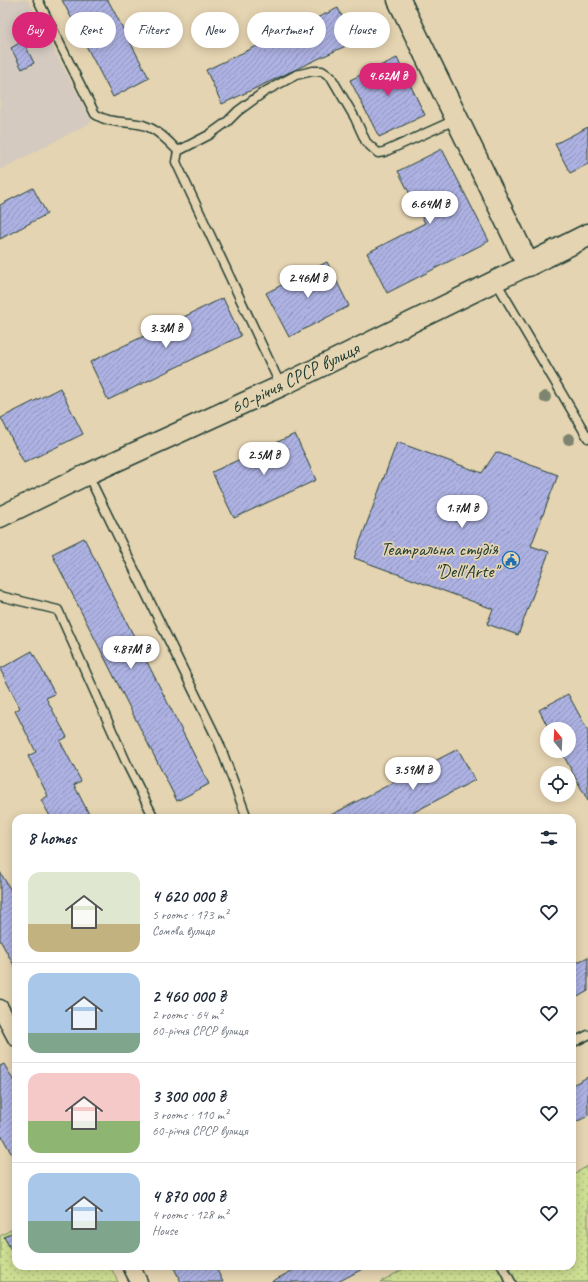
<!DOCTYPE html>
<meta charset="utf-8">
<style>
body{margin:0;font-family:Caveat,sans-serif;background:#f2f2f3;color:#1f2937;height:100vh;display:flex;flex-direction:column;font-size:15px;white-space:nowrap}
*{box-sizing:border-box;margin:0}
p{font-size:13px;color:#747a83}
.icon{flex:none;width:22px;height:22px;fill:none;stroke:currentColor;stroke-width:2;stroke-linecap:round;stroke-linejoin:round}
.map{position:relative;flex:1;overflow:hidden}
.side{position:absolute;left:12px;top:814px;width:564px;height:456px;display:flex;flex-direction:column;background:#fff;border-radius:12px;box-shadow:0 2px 10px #0003}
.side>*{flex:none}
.top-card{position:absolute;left:12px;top:12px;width:564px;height:36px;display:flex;gap:8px}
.needle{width:26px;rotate:342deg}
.controls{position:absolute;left:540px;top:722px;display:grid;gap:8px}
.controls a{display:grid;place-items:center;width:36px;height:36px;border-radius:50%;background:#fff;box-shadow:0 2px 10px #0003;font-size:20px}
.price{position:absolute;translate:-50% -34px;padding:0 9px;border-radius:14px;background:#fff;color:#222;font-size:13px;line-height:26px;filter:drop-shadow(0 1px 2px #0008)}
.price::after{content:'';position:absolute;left:50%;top:24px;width:12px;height:9px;margin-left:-6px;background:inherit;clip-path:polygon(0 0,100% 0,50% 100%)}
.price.active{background:#db2777;color:#fff}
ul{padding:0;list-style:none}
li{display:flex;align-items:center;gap:12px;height:100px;padding:0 16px}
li+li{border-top:1px solid #e0e1e3}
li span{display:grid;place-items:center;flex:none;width:112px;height:80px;border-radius:12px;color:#555}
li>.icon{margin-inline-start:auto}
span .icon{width:48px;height:48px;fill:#fffc;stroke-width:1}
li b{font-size:17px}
h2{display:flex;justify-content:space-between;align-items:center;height:48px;padding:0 16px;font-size:17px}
.pill{padding:0 14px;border-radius:18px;background:#fff;box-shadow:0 2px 10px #0003;font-size:14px;line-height:36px}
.pill.active{background:#db2777;color:#fff}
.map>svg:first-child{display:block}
.built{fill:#d4cac0}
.park{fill:url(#park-dots);stroke:#768e63}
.building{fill:url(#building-hatch);stroke:#1f3d34}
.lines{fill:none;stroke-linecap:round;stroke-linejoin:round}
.service-casing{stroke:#1f3d34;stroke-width:11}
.minor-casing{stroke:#1f3d34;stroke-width:19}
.tertiary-casing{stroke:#1f3d34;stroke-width:23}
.secondary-casing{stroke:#1f3d34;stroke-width:25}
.service{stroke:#e5d4b1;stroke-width:8}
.minor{stroke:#e5d4b1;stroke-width:16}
.tertiary{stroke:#e5d4b1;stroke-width:20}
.secondary{stroke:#e5d4b1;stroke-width:22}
.tree{fill:#7d856f}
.labels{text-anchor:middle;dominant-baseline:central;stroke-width:3.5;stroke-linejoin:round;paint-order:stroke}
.street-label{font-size:19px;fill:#1f3d34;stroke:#e5d4b1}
.poi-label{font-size:19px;fill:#1f3d34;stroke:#e5d4b1;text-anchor:end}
</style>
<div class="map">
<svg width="588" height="1282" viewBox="0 0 588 1282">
<defs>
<pattern id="park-dots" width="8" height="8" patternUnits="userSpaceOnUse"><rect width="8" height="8" fill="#cede92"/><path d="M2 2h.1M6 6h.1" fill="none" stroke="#b0bf7e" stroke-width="1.8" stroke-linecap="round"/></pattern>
<pattern id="building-hatch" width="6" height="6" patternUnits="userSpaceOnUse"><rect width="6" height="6" fill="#aeb2e3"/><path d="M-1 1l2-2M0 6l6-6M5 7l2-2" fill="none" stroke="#8d92b9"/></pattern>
</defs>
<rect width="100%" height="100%" fill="#e5d4b1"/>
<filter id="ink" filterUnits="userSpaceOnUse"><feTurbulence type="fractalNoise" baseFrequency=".025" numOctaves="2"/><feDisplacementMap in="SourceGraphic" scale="8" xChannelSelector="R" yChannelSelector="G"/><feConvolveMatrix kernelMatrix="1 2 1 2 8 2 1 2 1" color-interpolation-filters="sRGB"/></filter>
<g filter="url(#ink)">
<!-- built -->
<path class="built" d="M0,0H28L92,122L0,170Z"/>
<!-- park -->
<path class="park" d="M588,1166V1282H380L409,1266H572V1175Z
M16,1227V1266H110L118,1282H0V1236Z"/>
<!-- building -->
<path class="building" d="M62,0H108L149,78L113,97Z
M338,8L354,42L222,104L206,70Z
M23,41L34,63L22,69L11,48Z
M397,58L425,115L379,137L350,80Z
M588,127V164L570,173L555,144Z
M442,149L489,241L387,293L367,253L425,223L398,171Z
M33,188L47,214L0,239V205Z
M327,262L349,306L289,337L266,293Z
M223,298L241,336L108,400L90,362Z
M60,388L83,434L24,463L1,418Z
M295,434L316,480L234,518L212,472Z
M397,442L482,473L496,452L558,475L531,546L549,552L518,635L487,624L493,609L354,558Z
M84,538L209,784L177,801L52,554Z
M32,651L55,694L46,698L67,737L60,741L81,781L74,785L91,818H51L41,800L48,796L28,756L36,752L15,711L20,708L0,669Z
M568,694L588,731V801L561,751H569V729H549L539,710Z
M458,749L475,780L403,818H325Z
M0,872L16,899V969L0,940Z
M588,957V991L572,1000V965Z
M4,1064L16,1085V1162L0,1133V1066Z
M588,1077V1116L572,1124V1085Z
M16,1230V1256L15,1257L4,1237Z
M173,1266H215L223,1282H181Z
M301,1266H368L338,1282H271Z"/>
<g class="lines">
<defs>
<path id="service" d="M38,0L95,114C109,124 127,121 143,125C157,129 168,141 178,151
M495,280L588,438
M281,386L176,162L178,151L209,135L227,122L238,111L264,92L296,75L313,71H322L331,77L355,118L366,142L378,153L384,152L457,119
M88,475L219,743L247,818
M0,596L58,610L127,764L154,818
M572,1043L588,1035
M502,1266L511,1282"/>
<path id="minor" d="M0,1008L16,1038
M131,1266L139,1282"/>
<path id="tertiary" d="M0,517L88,474L281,386L528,265"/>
<path id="secondary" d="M399,0L528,265L588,235"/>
</defs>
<!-- service casing -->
<use href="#service" class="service-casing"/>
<!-- minor casing -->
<use href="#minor" class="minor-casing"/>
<!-- tertiary casing -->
<use href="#tertiary" class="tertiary-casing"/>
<!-- secondary casing -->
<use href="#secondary" class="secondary-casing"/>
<!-- service -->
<use href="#service" class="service"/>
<!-- minor -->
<use href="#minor" class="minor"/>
<!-- tertiary -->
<use href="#tertiary" class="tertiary"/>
<!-- secondary -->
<use href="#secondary" class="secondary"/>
</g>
<!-- trees -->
<g class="tree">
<circle cx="545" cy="397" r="6"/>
<circle cx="569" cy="439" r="6"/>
</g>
</g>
<!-- icons -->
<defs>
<symbol id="civic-ring" viewBox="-11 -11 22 22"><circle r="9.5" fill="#e5d4b1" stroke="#1f6fb2" stroke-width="1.5"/><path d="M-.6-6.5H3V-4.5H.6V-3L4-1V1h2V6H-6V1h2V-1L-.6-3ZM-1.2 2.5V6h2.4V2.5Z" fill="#1f6fb2"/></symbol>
</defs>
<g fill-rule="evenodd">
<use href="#civic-ring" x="501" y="550" width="20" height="20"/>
</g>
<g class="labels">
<!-- street labels -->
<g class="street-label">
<text transform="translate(295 378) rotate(-26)">60-річчя СРСР вулиця</text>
</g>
<!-- poi labels -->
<g class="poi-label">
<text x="498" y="549">Театральна студiя<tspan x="498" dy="22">"Dell'Arte"</tspan></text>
</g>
</g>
</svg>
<div class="controls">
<a><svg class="needle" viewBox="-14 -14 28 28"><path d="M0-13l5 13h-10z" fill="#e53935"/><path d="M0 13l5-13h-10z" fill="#747a83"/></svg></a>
<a><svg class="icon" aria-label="locate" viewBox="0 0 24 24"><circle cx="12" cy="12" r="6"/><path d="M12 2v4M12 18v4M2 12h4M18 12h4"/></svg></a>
</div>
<b class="price active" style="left:388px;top:97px">4.62M ₴</b>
<b class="price" style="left:430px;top:225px">6.64M ₴</b>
<b class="price" style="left:308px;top:299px">2.46M ₴</b>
<b class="price" style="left:166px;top:349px">3.3M ₴</b>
<b class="price" style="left:264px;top:476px">2.5M ₴</b>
<b class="price" style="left:462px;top:529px">1.7M ₴</b>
<b class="price" style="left:131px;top:670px">4.87M ₴</b>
<b class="price" style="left:413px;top:791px">3.59M ₴</b>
<div class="top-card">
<a class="pill active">Buy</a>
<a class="pill">Rent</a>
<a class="pill">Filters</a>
<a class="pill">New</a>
<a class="pill">Apartment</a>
<a class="pill">House</a>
</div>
<section class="side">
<h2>8 homes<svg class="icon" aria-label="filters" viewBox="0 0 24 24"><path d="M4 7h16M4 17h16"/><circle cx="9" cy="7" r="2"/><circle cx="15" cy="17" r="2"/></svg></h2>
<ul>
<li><span style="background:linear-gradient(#dfe7d0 65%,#c2b280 0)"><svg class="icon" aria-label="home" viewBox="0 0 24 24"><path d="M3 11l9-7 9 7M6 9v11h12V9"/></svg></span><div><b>4 620 000 ₴</b><p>5 rooms · 173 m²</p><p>Сомова вулиця</p></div><svg class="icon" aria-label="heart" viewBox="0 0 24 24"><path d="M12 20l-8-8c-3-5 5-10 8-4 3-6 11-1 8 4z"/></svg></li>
<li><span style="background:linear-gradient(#a9c7e8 75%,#7fa58c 0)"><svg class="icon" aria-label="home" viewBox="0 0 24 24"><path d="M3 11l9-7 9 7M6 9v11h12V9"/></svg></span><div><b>2 460 000 ₴</b><p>2 rooms · 64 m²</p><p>60-річчя СРСР вулиця</p></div><svg class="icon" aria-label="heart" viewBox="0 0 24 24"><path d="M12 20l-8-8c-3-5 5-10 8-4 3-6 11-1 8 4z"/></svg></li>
<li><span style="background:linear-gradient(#f6c9c9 60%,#8fb573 0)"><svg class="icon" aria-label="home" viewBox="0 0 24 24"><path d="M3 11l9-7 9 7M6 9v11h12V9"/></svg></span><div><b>3 300 000 ₴</b><p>3 rooms · 110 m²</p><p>60-річчя СРСР вулиця</p></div><svg class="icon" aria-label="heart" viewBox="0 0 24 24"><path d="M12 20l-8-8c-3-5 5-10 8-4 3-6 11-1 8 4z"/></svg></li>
<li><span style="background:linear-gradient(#a9c7e8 60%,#7fa58c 0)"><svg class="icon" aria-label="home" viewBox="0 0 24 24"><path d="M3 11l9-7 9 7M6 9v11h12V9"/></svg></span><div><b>4 870 000 ₴</b><p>4 rooms · 128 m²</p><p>House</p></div><svg class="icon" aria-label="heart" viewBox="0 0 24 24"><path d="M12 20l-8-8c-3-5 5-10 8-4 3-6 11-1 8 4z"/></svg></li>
</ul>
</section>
</div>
